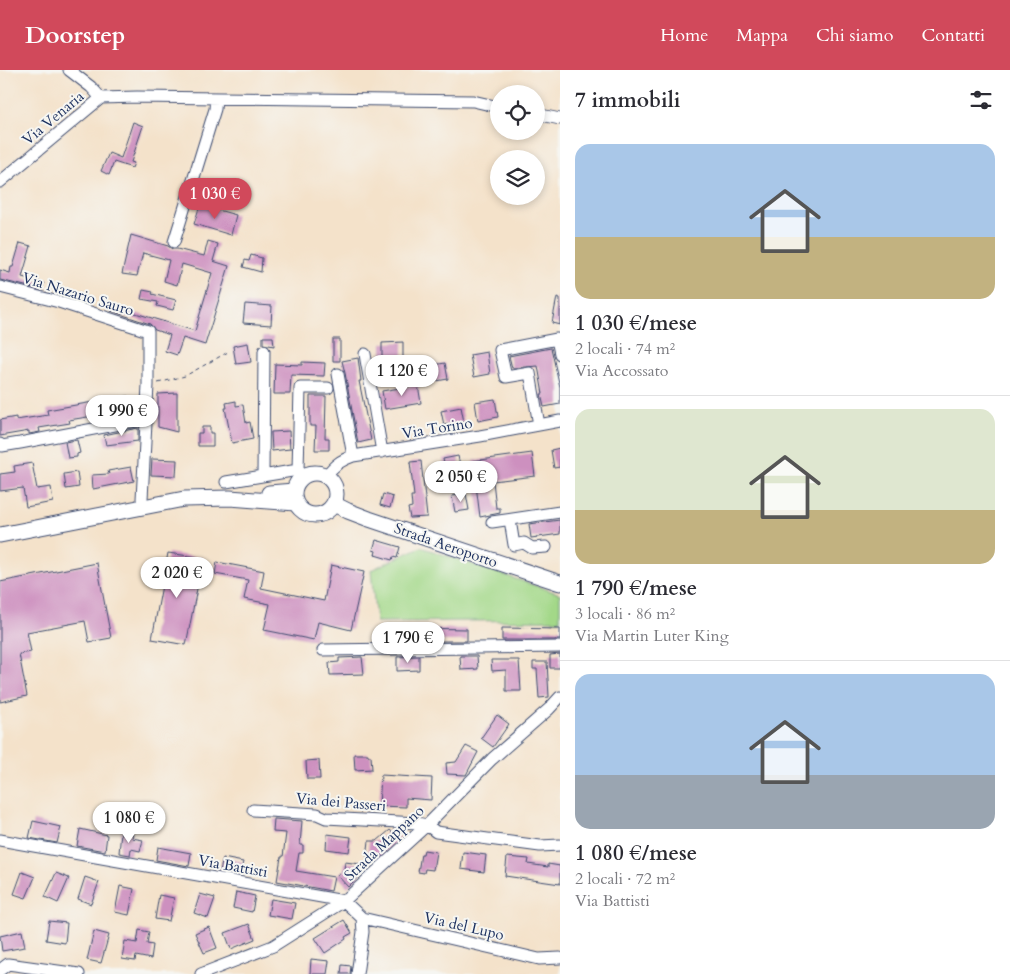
<!DOCTYPE html>
<html lang="it">
<meta charset="utf-8">
<style>
body{margin:0;font-family:Cardo,serif;background:#f2f2f3;color:#2b2b33;height:100vh;display:flex;flex-direction:column;font-size:19px;white-space:nowrap}
*{box-sizing:border-box;margin:0}
p{font-size:16px;color:#7c7c81}
.icon{flex:none;width:28px;height:28px;fill:none;stroke:currentColor;stroke-width:2;stroke-linecap:round;stroke-linejoin:round}
.map{position:relative;flex:1;overflow:hidden}
.side{display:flex;flex-direction:column;background:#fff;width:450px}
.side>*{flex:none}
.buttons{position:absolute;left:490px;top:15px;display:grid;gap:10px}
.buttons a{display:grid;place-items:center;width:55px;height:55px;border-radius:50%;background:#fff;box-shadow:0 2px 8px #0003;font-size:25px}
.price{position:absolute;translate:-50% -42px;padding:0 11px;border-radius:18px;background:#fff;color:#222;font-size:16px;line-height:32px;filter:drop-shadow(0 1px 2px #0008)}
.price::after{content:'';position:absolute;left:50%;top:30px;width:15px;height:11px;margin-left:-8px;background:inherit;clip-path:polygon(0 0,100% 0,50% 100%)}
.price.active{background:#d1495b;color:#fff}
ul{padding:0;list-style:none}
li{display:grid;align-content:center;gap:10px;height:265px;padding:0 15px}
li+li{border-top:1px solid #e1e1e2}
li span{display:grid;place-items:center;height:155px;border-radius:15px;color:#555}
li>.icon{margin-inline-start:auto}
span .icon{width:90px;height:90px;fill:#fffc;stroke-width:1}
li b{font-size:21px}
h2{display:flex;justify-content:space-between;align-items:center;height:60px;padding:0 15px;font-size:21px}
header{display:flex;align-items:center;gap:30px;box-sizing:border-box;height:70px;padding:0 25px;background:#d1495b;color:#fff}
header strong{font-size:24px}
nav{display:flex;gap:28px;margin-inline-start:auto;font-size:18px}
main{display:flex;flex:1;min-height:0}
.map>svg:first-child{display:block}
.grass{fill:#a3d888;stroke:#5f8473}
.building{fill:#cd90bf}
.lines{fill:none;stroke-linecap:round;stroke-linejoin:round}
.minor-casing{stroke:#3c4a6e;stroke-width:13}
.major-casing{stroke:#3c4a6e;stroke-width:17}
.path{stroke:#3c4a6e;stroke-width:1;stroke-dasharray:4 4;stroke-linecap:butt}
.minor{stroke:#fff;stroke-width:11}
.major{stroke:#fff;stroke-width:15}
.labels{text-anchor:middle;dominant-baseline:central;stroke-width:4;stroke-linejoin:round;paint-order:stroke}
.street-label{font-size:15px;fill:#1b2f5e;stroke:#f6f6f2}
</style>
<header>
<strong>Doorstep</strong>
<nav><a>Home</a><a>Mappa</a><a>Chi siamo</a><a>Contatti</a></nav>
</header>
<main>
<div class="map">
<svg width="560" height="904" viewBox="0 0 560 904">
<rect width="100%" height="100%" fill="#f6f6f2"/>
<filter id="ink" filterUnits="userSpaceOnUse"><feTurbulence type="fractalNoise" baseFrequency=".02" numOctaves="2"/><feDisplacementMap in="SourceGraphic" scale="10" xChannelSelector="R" yChannelSelector="G"/><feConvolveMatrix kernelMatrix="1 2 1 2 8 2 1 2 1" color-interpolation-filters="sRGB"/></filter>
<filter id="wash" filterUnits="userSpaceOnUse"><feTurbulence type="fractalNoise" baseFrequency=".0096" numOctaves="4" result="noise"/><feDisplacementMap in="SourceGraphic" scale="20" xChannelSelector="R" yChannelSelector="G"/><feGaussianBlur stdDeviation="1.12" result="paint"/><feColorMatrix in="noise" values="0 0 0 0 0 0 0 0 0 0 0 0 0 0 0 0 0 1.4 0 .05"/><feComposite in="paint" operator="in"/></filter>
<g filter="url(#wash)">
<rect width="100%" height="100%" fill="#f4e2ca"/>
<!-- grass -->
<path class="grass" d="M421,477L560,524V550L376,552L371,500Z"/>
<g id="blocks">
<!-- building -->
<path class="building" d="M133,52L143,56L131,92L134,93L132,98L114,92L109,105L101,101L109,83L121,88Z
M200,135L236,145L231,165L194,154Z
M131,165L168,176L172,179H177L204,186L208,171L218,174L213,191L229,196L205,275L183,268L177,285L165,281L170,265L155,260L150,254L111,241L112,236L195,261L212,203L182,194L177,215L164,211L169,190L143,183L137,206L122,204Z
M20,173L31,176L22,207L44,213L42,220L0,210V200L10,203L11,197H13Z
M251,185L262,188L261,202L243,197L245,190L249,191Z
M143,220L153,222L152,224L176,230L173,240L157,236L158,232L141,229Z
M557,227L560,228V255L552,253Z
M245,234L272,236L271,255L243,253Z
M263,267H273L274,276L263,274Z
M333,269H340V291H333Z
M403,272V291L382,292V273Z
M248,273L251,292L236,294L233,276Z
M551,278L560,317V334L544,337L541,324H543L538,296L512,298L509,286Z
M487,282L490,304L474,307L470,285Z
M358,288L361,311H359L371,370L358,373L345,303L342,291Z
M302,292L325,293L324,306L291,305L290,324H274L275,294L302,295Z
M445,293L448,309L425,313L423,297Z
M418,315L421,333L385,339L382,321Z
M177,323V362L158,357V324Z
M128,326L130,340L69,350L70,353L39,358L40,362L29,364V361L0,366V350L16,347V350L48,345L47,340Z
M310,326H326L325,368H329V380H315L316,356H310Z
M495,329L498,347L478,351L475,332Z
M236,331V336L243,335L246,353L250,352L253,369L232,373L225,338H227L226,333Z
M461,337L464,352L444,355L441,341Z
M202,357H210V363H213V376H198V363H202Z
M138,358V371L106,375L104,365Z
M289,361L290,379L272,381L271,362Z
M77,370L80,383L77,384V387L68,388L65,372Z
M560,378V397L554,398L551,380Z
M532,383L535,406L493,411L496,438H500V443L480,447L473,391Z
M458,386L462,404L447,407L443,389Z
M152,389L177,390L176,406L151,405Z
M421,391L427,447L410,448L408,438L412,437L411,426H414L410,392Z
M32,393L37,419L51,417L53,432L26,437L23,418L0,421V404L15,402L14,396Z
M131,397L134,411L93,419L92,405L109,404L108,401Z
M77,402L79,417L66,419L64,404Z
M383,424L393,427L390,438L380,435Z
M466,424L469,440L455,442L452,426Z
M560,450V464L531,468L529,454Z
M376,470L400,477L397,488L393,487L392,490L375,485L376,481L373,480Z
M168,483L203,488L186,575L152,569Z
M217,492L264,501L261,518L324,531L331,495L364,502L351,560L318,552L314,570L264,560L270,534L244,529L248,510L215,504Z
M97,493L111,568L89,572L85,551L27,562L31,582L19,584L27,626L0,632V512Z
M412,558L467,559V571H412Z
M502,558L560,559V570H502Z
M560,584V598H550V585Z
M419,586V600L397,601V587Z
M460,586H477L478,599L461,600Z
M362,587L364,604L330,605L329,593L339,592V588Z
M491,590H519L521,621H506V600L492,601Z
M533,592H547L549,627L539,628L537,599H533Z
M497,645L509,654L493,677L481,668Z
M466,676L478,682L466,705L447,704L446,693L456,692Z
M354,684H368V686H371L372,699L355,700Z
M319,690L320,709H307L306,691Z
M381,705L432,708L431,730L406,728V737L379,736Z
M274,749L302,751L300,775H303V783H299L296,801L334,807L331,821L277,811L281,787H283L286,763L273,762Z
M33,751L61,757L57,773L29,768Z
M80,759L107,765L105,781L77,776Z
M390,760L399,768L379,788L367,787L369,771H377Z
M121,762L133,764L132,768L143,770L140,781L131,779L130,785L119,783Z
M327,764L351,767L349,782L326,779Z
M158,777L191,783L189,796L156,790Z
M424,780L436,782L433,800L425,799L424,803L418,802L421,784H423Z
M463,782L486,785L484,802L461,799Z
M507,787L529,789L528,794L548,797V794L560,796V814L505,806Z
M223,788L243,792L240,805L220,801Z
M345,792L361,794L359,806L348,817L337,805L344,800Z
M22,802L35,807L26,828L14,824Z
M56,803L69,808L58,833L45,827Z
M85,807L99,812L91,834L78,829Z
M120,816L134,819L129,845L115,842Z
M236,822L255,826L252,842L233,838Z
M200,824L215,828L208,848L194,843Z
M159,825L174,828L169,851L155,849Z
M271,829L295,833L292,849L268,845Z
M344,850L352,863L345,867L346,869L325,883L315,868Z
M49,851L67,853L65,873L46,870Z
M249,854L255,869L231,879L225,863Z
M209,857L217,878L204,883L195,863Z
M139,860L149,862L147,874L153,875L151,889L136,886L135,891L122,889L125,871L137,873Z
M22,861L25,877L2,881L0,866Z
M94,861L109,865L101,893L87,890Z
M311,889L329,891L327,904H310Z
M342,895L351,896L350,904H341Z"/>
</g>
</g>
<g filter="url(#ink)">
<use href="#blocks" fill-opacity="0" stroke="#3c4a6e" stroke-width="1"/>
<g class="lines">
<defs>
<path id="minor" d="M69,0L91,17L101,28
M536,44L560,49
M0,112L101,28L137,27L473,31L499,37
M174,172L215,39L216,28
M0,217L59,232L148,261V315L142,429
M365,284L382,382
M338,304L353,386
M539,355L530,303L506,307L500,280L557,269L560,284
M0,374L2,376L20,373L146,349
M298,400L300,318H328
M263,405L264,281
M326,406C334,395 341,390 353,386L480,366L560,351
M226,412L298,400L304,406
M510,450L514,475L524,473L532,478L546,477
M492,452L560,442
M323,580L560,577
M253,740L317,744L326,748L417,753L427,755L436,762L540,776L560,775
M0,770L344,831L362,848L363,862L357,904
M362,848L539,889L560,888
M0,900L8,894L79,904
M201,904L273,876L344,831L427,755L492,689L549,639L560,627"/>
<path id="major" d="M294 424a21 21 0 1 1 42 0a21 21 0 1 1-42 0Z
M269,423L294,421
M334,434L348,441L369,449L560,513
M0,465L184,429L230,428L296,433"/>
</defs>
<!-- minor casing -->
<use href="#minor" class="minor-casing"/>
<!-- major casing -->
<use href="#major" class="major-casing"/>
<!-- path -->
<path class="path" d="M158,313L185,306L228,282"/>
<!-- minor -->
<use href="#minor" class="minor"/>
<!-- major -->
<use href="#major" class="major"/>
</g>
</g>
<g class="labels">
<!-- street labels -->
<g class="street-label">
<text transform="translate(53 48) rotate(-40)">Via Venaria</text>
<text transform="translate(78 224) rotate(17)">Via Nazario Sauro</text>
<text transform="translate(437 358) rotate(-9)">Via Torino</text>
<text transform="translate(446 475) rotate(19)">Strada Aeroporto</text>
<text transform="translate(341 732) rotate(5)">Via dei Passeri</text>
<text transform="translate(384 773) rotate(-43)">Strada Mappano</text>
<text transform="translate(233 796) rotate(10)">Via Battisti</text>
<text transform="translate(464 856) rotate(13)">Via del Lupo</text>
</g>
</g>
</svg>
<div class="buttons">
<a><svg class="icon" aria-label="locate" viewBox="0 0 24 24"><circle cx="12" cy="12" r="6"/><path d="M12 2v4M12 18v4M2 12h4M18 12h4"/></svg></a>
<a><svg class="icon" aria-label="layers" viewBox="0 0 24 24"><path d="M12 4l9 5-9 5-9-5zM3 14l9 5 9-5"/></svg></a>
</div>
<b class="price active" style="left:215px;top:150px">1 030 €</b>
<b class="price" style="left:402px;top:327px">1 120 €</b>
<b class="price" style="left:122px;top:367px">1 990 €</b>
<b class="price" style="left:461px;top:433px">2 050 €</b>
<b class="price" style="left:177px;top:529px">2 020 €</b>
<b class="price" style="left:408px;top:594px">1 790 €</b>
<b class="price" style="left:129px;top:774px">1 080 €</b>
</div>
<section class="side">
<h2>7 immobili<svg class="icon" aria-label="filters" viewBox="0 0 24 24"><path d="M4 7h16M4 17h16"/><circle cx="9" cy="7" r="2"/><circle cx="15" cy="17" r="2"/></svg></h2>
<ul>
<li><span style="background:linear-gradient(#a9c7e8 60%,#c2b280 0)"><svg class="icon" aria-label="home" viewBox="0 0 24 24"><path d="M3 11l9-7 9 7M6 9v11h12V9"/></svg></span><div><b>1 030 €/mese</b><p>2 locali · 74 m²</p><p>Via Accossato</p></div></li>
<li><span style="background:linear-gradient(#dfe7d0 65%,#c2b280 0)"><svg class="icon" aria-label="home" viewBox="0 0 24 24"><path d="M3 11l9-7 9 7M6 9v11h12V9"/></svg></span><div><b>1 790 €/mese</b><p>3 locali · 86 m²</p><p>Via Martin Luter King</p></div></li>
<li><span style="background:linear-gradient(#a9c7e8 65%,#9aa5b1 0)"><svg class="icon" aria-label="home" viewBox="0 0 24 24"><path d="M3 11l9-7 9 7M6 9v11h12V9"/></svg></span><div><b>1 080 €/mese</b><p>2 locali · 72 m²</p><p>Via Battisti</p></div></li>
</ul>
</section>
</main>
